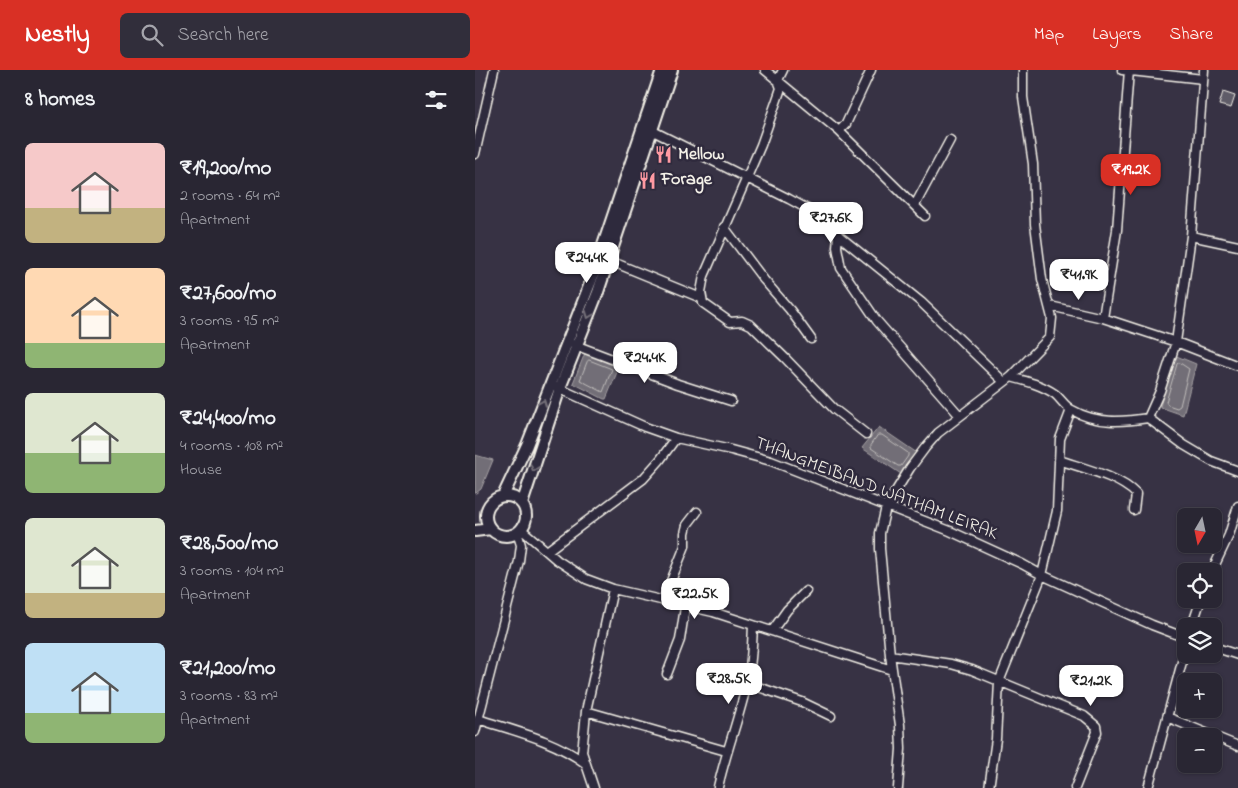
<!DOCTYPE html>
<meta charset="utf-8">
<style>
body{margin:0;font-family:"Indie Flower",sans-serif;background:#312e3b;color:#f1f3f6;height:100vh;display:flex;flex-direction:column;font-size:19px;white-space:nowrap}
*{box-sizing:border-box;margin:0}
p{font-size:16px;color:#a5a5ac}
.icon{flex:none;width:28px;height:28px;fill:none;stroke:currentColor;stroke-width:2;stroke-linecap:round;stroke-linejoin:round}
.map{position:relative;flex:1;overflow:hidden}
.panel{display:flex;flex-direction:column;background:#292633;width:475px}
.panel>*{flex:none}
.needle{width:32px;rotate:189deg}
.controls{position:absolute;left:702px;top:438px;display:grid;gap:10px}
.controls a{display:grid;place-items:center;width:45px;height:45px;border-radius:8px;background:#292633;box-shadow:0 1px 4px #0004,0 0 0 1px #45434e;font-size:25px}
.price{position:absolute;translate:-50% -42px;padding:0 11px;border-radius:10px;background:#fff;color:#222;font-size:16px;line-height:32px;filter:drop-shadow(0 1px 2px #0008)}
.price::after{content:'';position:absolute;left:50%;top:30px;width:15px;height:11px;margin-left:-8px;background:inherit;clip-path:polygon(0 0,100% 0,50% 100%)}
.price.on{background:#d93025;color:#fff}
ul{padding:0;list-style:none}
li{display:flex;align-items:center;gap:15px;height:125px;padding:0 25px}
li span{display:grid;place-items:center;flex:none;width:140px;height:100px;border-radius:8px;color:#555}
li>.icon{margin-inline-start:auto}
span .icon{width:60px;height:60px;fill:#fffc;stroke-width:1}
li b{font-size:21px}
h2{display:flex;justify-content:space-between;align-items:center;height:60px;padding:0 25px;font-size:21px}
header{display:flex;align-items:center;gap:30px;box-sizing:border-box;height:70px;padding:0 25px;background:#d93025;color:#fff}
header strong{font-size:24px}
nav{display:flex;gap:28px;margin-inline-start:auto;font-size:18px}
.search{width:350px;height:45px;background:#312e3b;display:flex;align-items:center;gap:12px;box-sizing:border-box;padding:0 18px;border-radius:8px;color:#a5a5ac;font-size:19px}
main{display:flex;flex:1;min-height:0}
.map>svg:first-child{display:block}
.water{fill:#726e77;stroke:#a6a2a4}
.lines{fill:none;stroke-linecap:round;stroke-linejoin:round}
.shore{stroke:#c0bdbb;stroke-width:1}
.building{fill:#5f5c67;stroke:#f4f1e8}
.minor-casing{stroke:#f4f1e8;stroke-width:11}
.major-casing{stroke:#f4f1e8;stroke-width:14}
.minor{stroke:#2f2a3d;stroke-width:8}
.major{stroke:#2f2a3d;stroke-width:10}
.oneway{stroke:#747079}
.labels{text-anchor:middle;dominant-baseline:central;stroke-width:5;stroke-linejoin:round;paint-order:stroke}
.poi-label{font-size:18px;font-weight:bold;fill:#f4f1e8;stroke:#2f2a3d;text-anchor:start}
.street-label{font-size:18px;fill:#f4f1e8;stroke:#2f2a3d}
</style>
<header>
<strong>Nestly</strong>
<div class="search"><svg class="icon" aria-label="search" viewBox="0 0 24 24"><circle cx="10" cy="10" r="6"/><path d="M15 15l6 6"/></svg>Search here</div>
<nav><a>Map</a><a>Layers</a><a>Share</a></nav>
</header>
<main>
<section class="panel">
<h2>8 homes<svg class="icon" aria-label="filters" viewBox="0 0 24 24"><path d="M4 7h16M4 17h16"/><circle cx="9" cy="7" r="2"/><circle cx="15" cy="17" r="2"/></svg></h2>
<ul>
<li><span style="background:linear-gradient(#f6c9c9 65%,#c2b280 0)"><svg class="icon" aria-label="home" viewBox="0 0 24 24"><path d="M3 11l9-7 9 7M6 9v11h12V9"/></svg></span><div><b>₹19,200/mo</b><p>2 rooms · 64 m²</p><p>Apartment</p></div></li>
<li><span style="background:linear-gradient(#ffd9b3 75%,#8fb573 0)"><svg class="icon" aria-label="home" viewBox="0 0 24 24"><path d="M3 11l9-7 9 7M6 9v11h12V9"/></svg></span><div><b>₹27,600/mo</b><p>3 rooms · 95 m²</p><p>Apartment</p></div></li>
<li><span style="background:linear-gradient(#dfe7d0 60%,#8fb573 0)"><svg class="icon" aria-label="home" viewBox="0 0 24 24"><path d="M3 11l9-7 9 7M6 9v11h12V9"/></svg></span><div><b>₹24,400/mo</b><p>4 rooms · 108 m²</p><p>House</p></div></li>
<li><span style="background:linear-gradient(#dfe7d0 75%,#c2b280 0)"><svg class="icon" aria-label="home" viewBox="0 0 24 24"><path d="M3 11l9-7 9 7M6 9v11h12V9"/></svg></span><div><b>₹28,500/mo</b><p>3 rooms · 104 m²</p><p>Apartment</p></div></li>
<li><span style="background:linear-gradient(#bfe0f5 70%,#8fb573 0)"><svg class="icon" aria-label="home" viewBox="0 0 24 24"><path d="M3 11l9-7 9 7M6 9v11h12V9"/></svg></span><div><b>₹21,200/mo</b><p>3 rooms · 83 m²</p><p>Apartment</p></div></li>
</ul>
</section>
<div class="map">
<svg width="763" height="718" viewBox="0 0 763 718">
<rect width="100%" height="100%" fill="#373244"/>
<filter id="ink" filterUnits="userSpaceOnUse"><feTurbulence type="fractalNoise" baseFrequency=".02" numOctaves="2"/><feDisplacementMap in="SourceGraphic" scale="10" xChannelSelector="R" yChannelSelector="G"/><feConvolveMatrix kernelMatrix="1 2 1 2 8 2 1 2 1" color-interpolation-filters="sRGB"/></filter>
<g filter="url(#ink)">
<!-- water -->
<path class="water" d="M110,283L145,295L131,329H129L98,313Z
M699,285L721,294L708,345L685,337Z
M404,357L442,383L426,404L387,378Z
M0,385L18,390L6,419L1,423H0Z"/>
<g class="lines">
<!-- shore -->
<path class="shore" d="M114,290L137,299L128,322L105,310L112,292Z
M705,293L714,299L705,336L702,338L693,335L691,332L702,294Z
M403,365H407L433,383V386L426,396H423L396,378V375Z"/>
</g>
<!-- building -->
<path class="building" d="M748,22L760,26L756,38L744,35Z"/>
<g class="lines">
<defs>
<path id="minor" d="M290,0L364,61L450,146
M308,0L303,10L306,18L304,24L286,75L229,206L226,222L228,233L255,252L267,251L276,255L310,288L359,339L391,364
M647,0L728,9
M172,58L314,129L340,143L363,165L446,232L529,312
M364,61L371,54L396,0
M0,84L19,0
M440,135L475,70
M249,157L289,210L315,240L336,269
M363,165L362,177L366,198L402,251L485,346
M716,166L763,176
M133,190L226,228
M575,236L628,248L701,272L763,296
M628,248L642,160L654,0
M92,272L203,314L256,331
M536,307C551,311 567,315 580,324C586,329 590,337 597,340C621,354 647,352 673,348L685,321L701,272L716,166L729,0
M81,317L170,357L201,368L256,380L296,391L475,461L547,494L567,505L677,555L711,568
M673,348L709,375L736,391L763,401
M584,390C607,398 644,406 661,424L659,440
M46,459L82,490L111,509L138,519L238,542L417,600
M72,481L168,409L185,390L201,368
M737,501L754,465L763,436
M188,531L210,476V463L212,455L222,442
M717,556L726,529
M297,561L312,540L331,521
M739,577L763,585
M415,585L476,594L497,600L609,646L621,656L622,662L600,718
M192,604L205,570L210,537
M272,613L327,632L356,646
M111,641L251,681
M692,647L763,676
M3,649C39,661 79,670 110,693
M0,662L44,491L46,475L42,462
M243,717C251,682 264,648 272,613C277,594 277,575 278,555
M119,718L107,682L109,663L111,641L138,519
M423,718L426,679L425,655L415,585L405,479V463L411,437L435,398L450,378L463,363L536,307L575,267L577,248L567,209L560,154L558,94L548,27V0
M514,718L521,669L524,612L567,505L582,441L585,369L596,340
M673,718L711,577"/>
<path id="major" d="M28,426L52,375L116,211L187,0
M11 446a20 20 0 1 1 40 0a20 20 0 1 1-40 0Z
M47,434L85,318L123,222L197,0
M0,461L16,459"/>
</defs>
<!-- minor casing -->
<use href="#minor" class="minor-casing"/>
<!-- major casing -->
<use href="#major" class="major-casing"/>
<!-- minor -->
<use href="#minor" class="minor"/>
<!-- major -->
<use href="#major" class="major"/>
</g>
<!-- one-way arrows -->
<defs><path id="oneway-chevron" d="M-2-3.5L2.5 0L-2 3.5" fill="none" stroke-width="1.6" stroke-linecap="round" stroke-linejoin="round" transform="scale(1.25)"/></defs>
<g class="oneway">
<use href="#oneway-chevron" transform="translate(114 245) rotate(111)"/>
<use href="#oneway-chevron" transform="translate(68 333) rotate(-69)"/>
<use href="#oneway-chevron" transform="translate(59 398) rotate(108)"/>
</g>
</g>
<!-- icons -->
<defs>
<symbol id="restaurant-bare" viewBox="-9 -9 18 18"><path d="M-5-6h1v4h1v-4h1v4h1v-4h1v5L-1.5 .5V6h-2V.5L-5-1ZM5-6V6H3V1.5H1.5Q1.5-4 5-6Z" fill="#ff9aa2" stroke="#2f2a3d" stroke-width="2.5" paint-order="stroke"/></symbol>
</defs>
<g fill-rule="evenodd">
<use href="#restaurant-bare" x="176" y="72" width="25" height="25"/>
<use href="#restaurant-bare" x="160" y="98" width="25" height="25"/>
</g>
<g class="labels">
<!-- poi labels -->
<g class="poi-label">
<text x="203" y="85">Mellow</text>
<text x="186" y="110">Forage</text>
</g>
<!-- street labels -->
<g class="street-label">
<text transform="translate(401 419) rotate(21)">THANGMEIBAND WATHAM LEIRAK</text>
</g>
</g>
</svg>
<div class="controls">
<a><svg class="needle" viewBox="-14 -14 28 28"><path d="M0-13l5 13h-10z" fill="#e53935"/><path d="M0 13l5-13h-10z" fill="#a5a5ac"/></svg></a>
<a><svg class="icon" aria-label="locate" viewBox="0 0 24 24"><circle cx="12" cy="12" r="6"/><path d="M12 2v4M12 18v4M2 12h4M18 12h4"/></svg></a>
<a><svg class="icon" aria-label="layers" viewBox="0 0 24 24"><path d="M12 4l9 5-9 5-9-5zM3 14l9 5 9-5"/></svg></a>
<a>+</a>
<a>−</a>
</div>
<b class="price on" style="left:656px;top:126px">₹19.2K</b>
<b class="price" style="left:356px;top:174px">₹27.6K</b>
<b class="price" style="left:112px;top:214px">₹24.4K</b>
<b class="price" style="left:604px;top:231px">₹41.9K</b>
<b class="price" style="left:170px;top:314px">₹24.4K</b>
<b class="price" style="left:220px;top:550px">₹22.5K</b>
<b class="price" style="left:254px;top:635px">₹28.5K</b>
<b class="price" style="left:616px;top:637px">₹21.2K</b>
</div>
</main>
